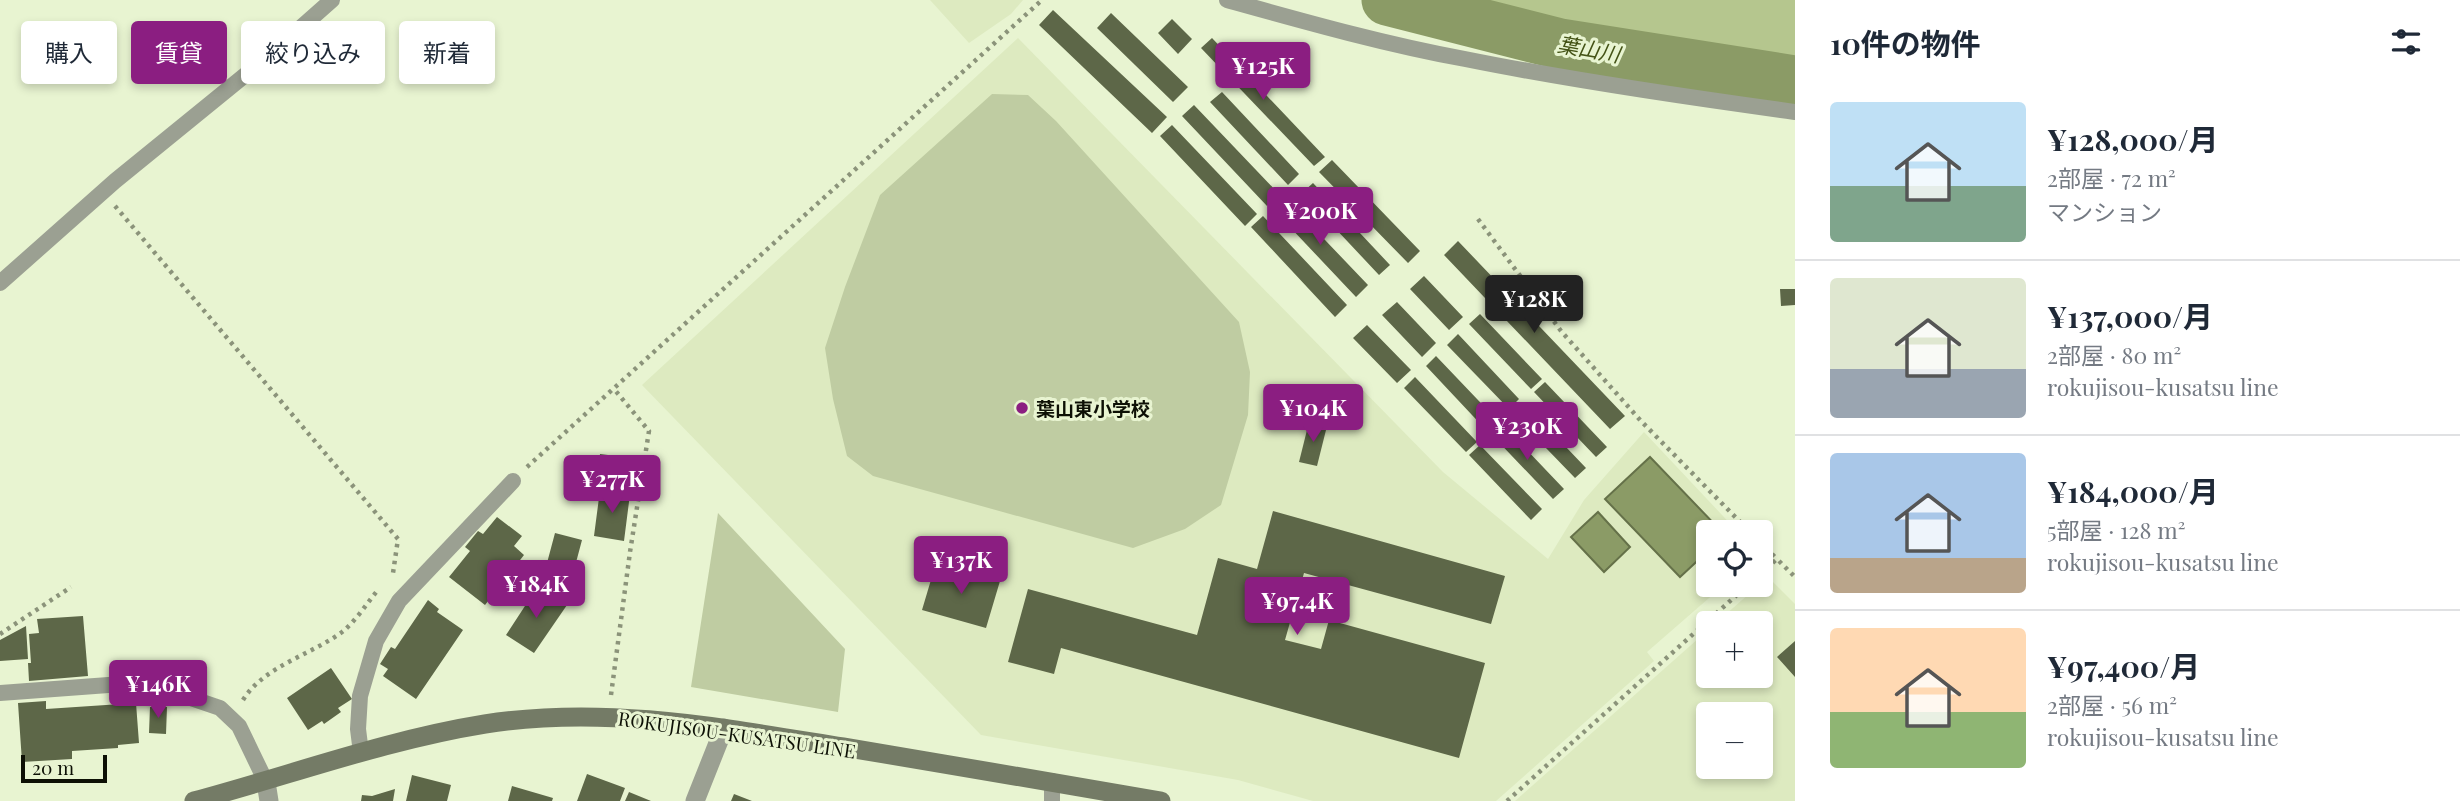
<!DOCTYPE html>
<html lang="ja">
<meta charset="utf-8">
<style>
body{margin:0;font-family:"Playfair Display","Noto Sans JP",serif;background:#f6f6f7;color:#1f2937;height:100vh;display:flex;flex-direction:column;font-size:26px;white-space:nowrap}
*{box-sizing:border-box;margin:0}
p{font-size:23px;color:#747a83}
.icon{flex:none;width:38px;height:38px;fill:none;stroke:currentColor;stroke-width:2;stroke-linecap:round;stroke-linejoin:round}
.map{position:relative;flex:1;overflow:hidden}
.panel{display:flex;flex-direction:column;background:#fff;width:665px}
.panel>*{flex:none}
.banner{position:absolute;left:21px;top:21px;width:665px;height:63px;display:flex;gap:14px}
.buttons{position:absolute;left:1696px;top:520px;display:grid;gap:14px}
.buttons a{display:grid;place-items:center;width:77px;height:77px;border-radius:7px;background:#fff;box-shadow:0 4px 10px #0003;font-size:35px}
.scale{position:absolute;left:21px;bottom:18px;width:86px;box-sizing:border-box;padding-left:7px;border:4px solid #0d1005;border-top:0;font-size:19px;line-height:24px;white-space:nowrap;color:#0d1005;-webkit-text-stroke:5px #e8f4d1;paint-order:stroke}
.price{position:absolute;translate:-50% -60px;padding:0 16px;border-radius:7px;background:#8b1e81;color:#fff;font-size:23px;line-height:46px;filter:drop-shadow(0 2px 4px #0008)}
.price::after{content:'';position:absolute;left:50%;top:42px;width:21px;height:16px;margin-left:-10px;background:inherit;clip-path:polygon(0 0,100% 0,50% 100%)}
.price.current{background:#222;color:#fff}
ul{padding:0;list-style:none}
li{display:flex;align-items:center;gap:21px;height:175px;padding:0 35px}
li+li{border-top:2px solid #e0e1e3}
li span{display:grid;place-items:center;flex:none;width:196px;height:140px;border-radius:7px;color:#555}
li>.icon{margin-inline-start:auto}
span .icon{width:84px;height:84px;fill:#fffc;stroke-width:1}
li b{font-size:30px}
h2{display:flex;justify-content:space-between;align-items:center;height:84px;padding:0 35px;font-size:30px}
.chip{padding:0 24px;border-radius:7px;background:#fff;box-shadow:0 4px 10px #0003;font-size:24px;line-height:63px}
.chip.current{background:#8b1e81;color:#fff}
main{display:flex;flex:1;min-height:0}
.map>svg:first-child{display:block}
.built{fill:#ddeac0;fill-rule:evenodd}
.green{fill:#bfcca2}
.forest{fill:#b5c68e}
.water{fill:#8b9b66;stroke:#657149;stroke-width:2}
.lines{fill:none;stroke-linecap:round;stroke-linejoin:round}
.river{stroke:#8b9b66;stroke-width:51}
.building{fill:#5d6748}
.path{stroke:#8b937a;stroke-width:4.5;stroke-dasharray:3.5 5;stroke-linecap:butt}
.service{stroke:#9ba092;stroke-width:16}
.minor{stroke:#9ba092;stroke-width:19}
.secondary{stroke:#747b66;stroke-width:19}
.poi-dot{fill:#8b1e81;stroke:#e8f4d1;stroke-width:2.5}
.labels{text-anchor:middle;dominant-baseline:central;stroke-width:6;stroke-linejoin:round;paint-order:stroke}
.poi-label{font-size:19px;font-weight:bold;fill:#0d1005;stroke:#e8f4d1;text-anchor:start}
.street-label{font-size:19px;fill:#0d1005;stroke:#e8f4d1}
.water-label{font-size:21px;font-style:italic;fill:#445316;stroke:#e8f4d1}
</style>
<main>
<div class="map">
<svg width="1795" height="801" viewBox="0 0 1795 801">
<rect width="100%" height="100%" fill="#e8f4d1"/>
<!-- built -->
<path class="built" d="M930,0H1023L1011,14L969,43Z
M1018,38L1443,472L1548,559L1584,500L1644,432L1738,532H1708V584L1724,585L1647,652L1654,661L1496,801H1313L1238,780L981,735L642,385Z
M1768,577L1795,604V801H1515L1708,630V676H1760V623H1716ZM1708,714H1760V766H1708Z"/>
<!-- green -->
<path class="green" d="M992,94L1028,95L1056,121L1239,322L1250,372L1248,415L1221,505L1185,529L1133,548L873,476L847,456L833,399L825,348L845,287L880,195Z
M718,513L845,649L838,712L691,687Z"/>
<!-- forest -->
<path class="forest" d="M1433,0H1795V72C1674,51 1552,32 1433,0Z"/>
<!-- water -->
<path class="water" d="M1650,457L1722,532H1708V551L1680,577L1605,499Z
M1598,512L1630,547L1604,572L1571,537Z"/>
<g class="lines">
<!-- river -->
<path class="river" d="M1387,0L1560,44L1795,81"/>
</g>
<!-- building -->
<path class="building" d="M1053,10L1167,117L1152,133L1039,25Z
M1111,13L1188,87L1173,102L1097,28Z
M1172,19L1192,39L1178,54L1158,33Z
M1212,38L1325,157L1314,166L1201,48Z
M1222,92L1299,174L1288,185L1210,102Z
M1194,105L1279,194L1267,206L1182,116Z
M1172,125L1257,214L1245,226L1160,136Z
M1332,160L1420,251L1408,263L1319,172Z
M1313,183L1390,265L1379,275L1302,193Z
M1283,196L1368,285L1356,297L1271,207Z
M1263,216L1347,305L1335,317L1251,227Z
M1458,241L1625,416L1610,429L1444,255Z
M1424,276L1463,317L1449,330L1410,289Z
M1780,289H1795V305L1781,306Z
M1397,302L1436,343L1422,357L1382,315Z
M1480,314L1542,379L1531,389L1469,324Z
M1367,325L1411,370L1397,383L1353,338Z
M1458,334L1519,399L1509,409L1447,345Z
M1436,356L1498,421L1487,431L1426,366Z
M1415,377L1477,442L1466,452L1404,388Z
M1545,382L1607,447L1596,457L1534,392Z
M1524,403L1586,468L1575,478L1513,414Z
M1309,422L1327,426L1317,466L1299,462Z
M1502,424L1564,489L1553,499L1491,434Z
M1480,445L1542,509L1531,520L1469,455Z
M600,454L632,458L628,492L596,488Z
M600,490L630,494L624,541L594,536Z
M1273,511L1505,576L1491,624L1304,573L1285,640L1321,649L1329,620L1485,663L1459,758L1061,648L1054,674L1008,662L1028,589L1197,635L1218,558L1257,569Z
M497,517L522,536L514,546L524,555L485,605L449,577L470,551L465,547L478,531L483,534Z
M555,533L582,540L574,570L547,563Z
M936,563L1000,581L986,628L922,610Z
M554,566L574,580L561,599L541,585Z
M538,586L567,605L534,653L506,635Z
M428,600L439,609L437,612L463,630L416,699L383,676L388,669L380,664L391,647L395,649Z
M83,616L88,676L29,681L28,663H31L29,634L39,633L37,619Z
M26,626L28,659L0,661V640Z
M1795,641V677L1777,657Z
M331,668L352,699L338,708L341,712L324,724L322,721L308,730L287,698Z
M46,701V709L136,703L139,743L118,745V748L72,751V759L22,762L18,703Z
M150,707H167L166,734L149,733Z
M587,774L625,788L620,801H577Z
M412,775L451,785L447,801H406Z
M512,786L553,798L552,801H508Z
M395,789L393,801H361L362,795L372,796Z
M629,792L651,801H625Z
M734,794L752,801H731Z"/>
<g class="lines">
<!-- path -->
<path class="path" d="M115,206L398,539L393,573
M1478,219L1561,331L1641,421L1750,532
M527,467L1042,0
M1760,542L1777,559
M1760,574L1777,559L1795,577
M0,634L71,587
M611,695L630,552L649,431L614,389
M243,700C264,666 311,655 342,632C356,621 367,603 378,590
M1507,801L1749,584"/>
<!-- service -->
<path class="service" d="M1227,0C1306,22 1384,44 1465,59C1574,81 1685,97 1795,112
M0,283L115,181L271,54L332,0
M0,693L122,684L170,691L220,708L239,726L266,782
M361,753L358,729L360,696L376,641L399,601L513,481
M1052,781V801"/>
<!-- minor -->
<path class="minor" d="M266,782L269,801
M695,801L724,728"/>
<!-- secondary -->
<path class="secondary" d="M194,801C291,775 386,740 485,724C606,705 724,728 843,747C949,765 1055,782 1161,801"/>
</g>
<!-- markers -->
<circle class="poi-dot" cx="1022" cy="408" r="7"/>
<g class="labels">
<!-- poi labels -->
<g class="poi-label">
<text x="1036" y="408">葉山東小学校</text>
</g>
<!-- street labels -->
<g class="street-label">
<text transform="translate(737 734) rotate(8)">ROKUJISOU-KUSATSU LINE</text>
</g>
<!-- water labels -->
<g class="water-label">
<text transform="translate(1589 48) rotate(10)">葉山川</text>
</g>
</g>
</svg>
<div class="buttons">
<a><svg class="icon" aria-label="locate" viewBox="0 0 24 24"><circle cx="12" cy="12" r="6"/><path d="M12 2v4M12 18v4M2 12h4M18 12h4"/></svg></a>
<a>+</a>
<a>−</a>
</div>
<div class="scale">20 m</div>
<b class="price" style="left:1263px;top:102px">¥125K</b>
<b class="price" style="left:1320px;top:247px">¥200K</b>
<b class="price current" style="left:1534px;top:335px">¥128K</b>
<b class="price" style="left:1313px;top:444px">¥104K</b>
<b class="price" style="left:1527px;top:462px">¥230K</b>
<b class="price" style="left:612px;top:515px">¥277K</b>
<b class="price" style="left:961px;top:596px">¥137K</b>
<b class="price" style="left:536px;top:620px">¥184K</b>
<b class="price" style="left:1297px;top:637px">¥97.4K</b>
<b class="price" style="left:158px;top:720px">¥146K</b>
<div class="banner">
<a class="chip">購入</a>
<a class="chip current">賃貸</a>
<a class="chip">絞り込み</a>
<a class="chip">新着</a>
</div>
</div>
<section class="panel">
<h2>10件の物件<svg class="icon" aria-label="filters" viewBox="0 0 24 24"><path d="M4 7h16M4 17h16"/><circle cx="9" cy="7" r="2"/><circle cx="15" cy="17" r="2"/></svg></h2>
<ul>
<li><span style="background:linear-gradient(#bfe0f5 60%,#7fa58c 0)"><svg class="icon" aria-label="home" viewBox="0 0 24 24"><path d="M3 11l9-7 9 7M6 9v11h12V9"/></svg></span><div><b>¥128,000/月</b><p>2部屋 · 72 m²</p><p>マンション</p></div></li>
<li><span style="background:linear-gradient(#dfe7d0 65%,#9aa5b1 0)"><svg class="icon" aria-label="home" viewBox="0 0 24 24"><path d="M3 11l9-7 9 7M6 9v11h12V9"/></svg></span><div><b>¥137,000/月</b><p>2部屋 · 80 m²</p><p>rokujisou-kusatsu line</p></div></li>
<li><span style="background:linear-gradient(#a9c7e8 75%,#b9a48a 0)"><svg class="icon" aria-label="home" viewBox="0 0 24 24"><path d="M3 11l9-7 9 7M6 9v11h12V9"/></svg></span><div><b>¥184,000/月</b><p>5部屋 · 128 m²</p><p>rokujisou-kusatsu line</p></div></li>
<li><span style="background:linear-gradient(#ffd9b3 60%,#8fb573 0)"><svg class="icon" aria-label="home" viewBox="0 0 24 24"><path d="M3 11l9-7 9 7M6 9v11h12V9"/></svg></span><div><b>¥97,400/月</b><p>2部屋 · 56 m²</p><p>rokujisou-kusatsu line</p></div></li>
</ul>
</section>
</main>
